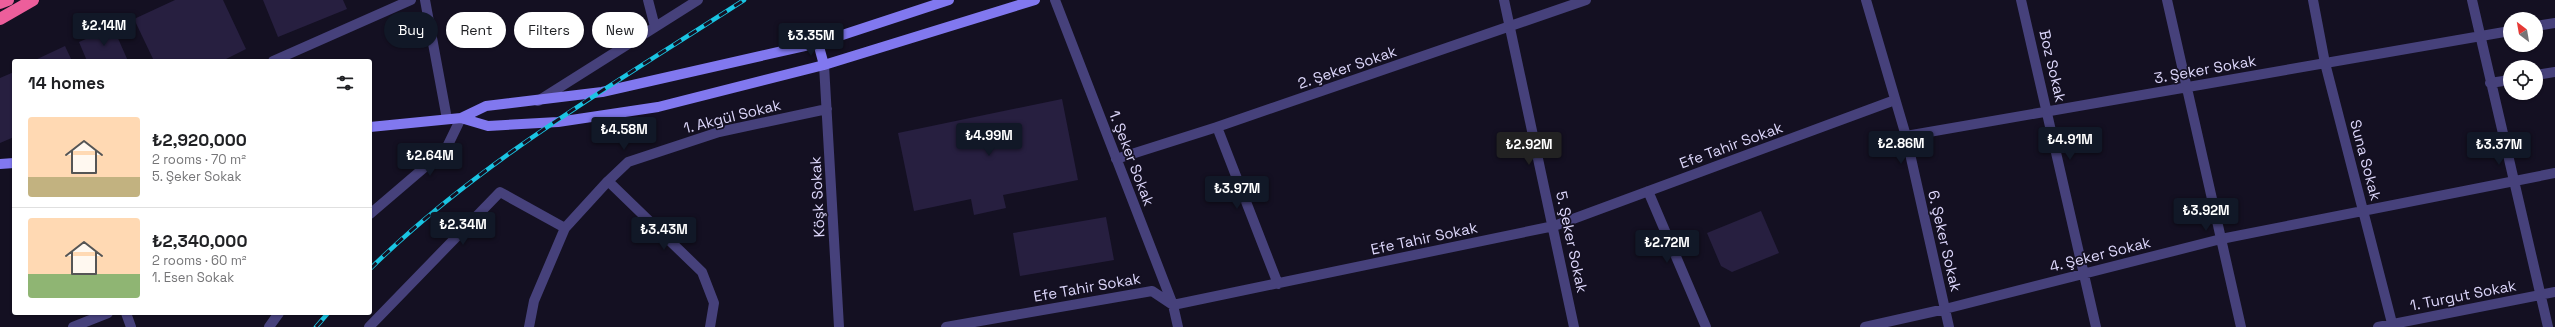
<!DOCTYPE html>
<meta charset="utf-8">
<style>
body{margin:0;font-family:"Space Grotesk",sans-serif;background:#f6f6f6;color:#202124;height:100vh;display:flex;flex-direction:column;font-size:15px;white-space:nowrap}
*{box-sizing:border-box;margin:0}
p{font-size:13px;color:#757577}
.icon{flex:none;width:22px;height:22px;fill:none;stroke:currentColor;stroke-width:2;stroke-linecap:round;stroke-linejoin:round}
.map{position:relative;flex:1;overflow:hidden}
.side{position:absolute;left:12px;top:59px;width:360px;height:256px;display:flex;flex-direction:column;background:#fff;border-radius:4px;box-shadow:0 1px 3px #0004}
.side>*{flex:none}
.top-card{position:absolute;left:384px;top:12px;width:380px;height:36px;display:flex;gap:8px}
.needle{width:26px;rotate:329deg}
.controls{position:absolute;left:2503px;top:12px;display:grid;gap:8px}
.controls a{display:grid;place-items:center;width:40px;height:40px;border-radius:50%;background:#fff;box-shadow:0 1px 3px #0004;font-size:20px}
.price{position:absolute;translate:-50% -34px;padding:0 9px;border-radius:4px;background:#111827;color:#fff;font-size:13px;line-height:26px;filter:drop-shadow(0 1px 2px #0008)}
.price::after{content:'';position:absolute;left:50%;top:24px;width:12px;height:9px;margin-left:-6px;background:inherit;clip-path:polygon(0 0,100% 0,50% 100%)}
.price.on{background:#222;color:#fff}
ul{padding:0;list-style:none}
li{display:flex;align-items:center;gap:12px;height:100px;padding:0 16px}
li+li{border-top:1px solid #e0e0e0}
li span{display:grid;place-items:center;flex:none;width:112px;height:80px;border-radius:4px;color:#555}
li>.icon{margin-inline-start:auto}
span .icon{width:48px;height:48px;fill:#fffc;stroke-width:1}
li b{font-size:17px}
h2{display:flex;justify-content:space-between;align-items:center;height:48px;padding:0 16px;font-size:17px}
.chip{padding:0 14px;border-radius:18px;background:#fff;box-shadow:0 1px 3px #0004;font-size:14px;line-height:36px}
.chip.on{background:#111827;color:#fff}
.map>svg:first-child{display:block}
.building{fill:#271f40}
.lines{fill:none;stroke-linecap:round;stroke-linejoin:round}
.street{stroke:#46417b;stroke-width:10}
.secondary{stroke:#8178ef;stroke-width:10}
.highway{stroke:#ed5e9b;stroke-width:12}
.rail-casing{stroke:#1ac4e2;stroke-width:4.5}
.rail{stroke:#141022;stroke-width:3;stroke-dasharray:9;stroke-linecap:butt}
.labels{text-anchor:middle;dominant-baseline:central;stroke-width:3.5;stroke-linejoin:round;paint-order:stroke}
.street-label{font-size:15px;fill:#dcd6fa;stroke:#141022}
</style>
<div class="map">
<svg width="2555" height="327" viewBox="0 0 2555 327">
<rect width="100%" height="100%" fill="#141022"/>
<!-- building -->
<path class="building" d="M175,0H223L246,49L222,61H154L134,19Z
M263,0H343L347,9L278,37Z
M113,27L128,61H87L79,42Z
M65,46L72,61H33Z
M14,72V137L0,143V78Z
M1062,99L1078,180L1003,195L1006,208L974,215L971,199L914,211L898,133Z
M1761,211L1779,253L1732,272L1721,266L1707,233Z
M1106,217L1114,260L1020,276L1013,233Z"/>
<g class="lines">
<!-- street -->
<path class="street" d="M425,0L447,119
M648,0L655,27
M1055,0L1173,305L1178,327
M1504,0L1574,327
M1866,0L1906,136L1949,327
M2021,0L2096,327
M2167,0L2241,327
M2313,0L2325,63L2393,327
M2472,0L2548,327
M2536,26L2555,23
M273,61L411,0
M824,65L839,327
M2536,75L2555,72
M2490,83L2510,80
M538,101L698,0
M1217,127L1278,284
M1906,136L2510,31
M1116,159L1217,127L1586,0
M608,181L702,272L714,303L710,327
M1648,191L1706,327
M370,214L446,149L461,118
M126,313L131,327
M73,327L108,313
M269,327L279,313
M369,327L500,192L565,228
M529,327L534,301L565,228L608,181L628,162L719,132L827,109
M946,327L1152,291L1173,305L1554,226L1895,100
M1865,327L1945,309L2221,239L2555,173
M2378,327L2555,292"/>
<!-- secondary -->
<path class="secondary" d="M818,43L824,65
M461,118L488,126L558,122L658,107L824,65L1035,0
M370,127L461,118L486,106L602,92L818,43L949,0
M0,164L14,163"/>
<!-- highway -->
<path class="highway" d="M0,3L8,0
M0,19L33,0"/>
<defs>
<path id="rail" d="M370,269C479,161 616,83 744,0
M316,327L328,313"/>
</defs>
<!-- rail casing -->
<use href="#rail" class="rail-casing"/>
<!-- rail -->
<use href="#rail" class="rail"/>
</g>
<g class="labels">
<!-- street labels -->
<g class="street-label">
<text transform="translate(2053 66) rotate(77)">Boz Sokak</text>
<text transform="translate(1347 67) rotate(-19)">2. Şeker Sokak</text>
<text transform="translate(2205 69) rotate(-10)">3. Şeker Sokak</text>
<text transform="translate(732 116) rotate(-14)">1. Akgül Sokak</text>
<text transform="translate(1731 145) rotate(-20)">Efe Tahir Sokak</text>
<text transform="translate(1132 158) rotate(69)">1. Şeker Sokak</text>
<text transform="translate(2366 160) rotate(75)">Suna Sokak</text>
<text transform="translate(817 197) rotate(-93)">Köşk Sokak</text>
<text transform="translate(1424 238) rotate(-12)">Efe Tahir Sokak</text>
<text transform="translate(1945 241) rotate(77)">6. Şeker Sokak</text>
<text transform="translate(1572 242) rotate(78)">5. Şeker Sokak</text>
<text transform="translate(2100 254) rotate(-14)">4. Şeker Sokak</text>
<text transform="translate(1087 287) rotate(-10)">Efe Tahir Sokak</text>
<text transform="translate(2463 295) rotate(-11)">1. Turgut Sokak</text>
</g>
</g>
</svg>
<div class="controls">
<a><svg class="needle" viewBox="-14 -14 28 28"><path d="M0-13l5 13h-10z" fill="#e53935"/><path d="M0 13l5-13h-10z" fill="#757577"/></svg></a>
<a><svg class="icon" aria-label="locate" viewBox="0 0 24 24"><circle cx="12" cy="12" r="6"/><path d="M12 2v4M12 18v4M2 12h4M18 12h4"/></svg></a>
</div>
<b class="price" style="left:104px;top:47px">₺2.14M</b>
<b class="price" style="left:811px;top:57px">₺3.35M</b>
<b class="price" style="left:624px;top:151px">₺4.58M</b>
<b class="price" style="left:989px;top:157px">₺4.99M</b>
<b class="price" style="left:2070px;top:161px">₺4.91M</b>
<b class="price" style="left:1901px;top:165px">₺2.86M</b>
<b class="price on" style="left:1529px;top:166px">₺2.92M</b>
<b class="price" style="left:2499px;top:166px">₺3.37M</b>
<b class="price" style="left:430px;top:177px">₺2.64M</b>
<b class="price" style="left:1237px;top:210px">₺3.97M</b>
<b class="price" style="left:2206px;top:232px">₺3.92M</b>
<b class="price" style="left:463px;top:246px">₺2.34M</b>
<b class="price" style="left:664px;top:251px">₺3.43M</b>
<b class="price" style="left:1667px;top:264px">₺2.72M</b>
<div class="top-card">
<a class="chip on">Buy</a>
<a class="chip">Rent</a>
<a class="chip">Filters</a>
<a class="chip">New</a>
</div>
<section class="side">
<h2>14 homes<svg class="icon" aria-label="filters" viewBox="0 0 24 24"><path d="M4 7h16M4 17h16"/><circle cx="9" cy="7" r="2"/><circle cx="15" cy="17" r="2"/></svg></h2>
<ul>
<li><span style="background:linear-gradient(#ffd9b3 75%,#c2b280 0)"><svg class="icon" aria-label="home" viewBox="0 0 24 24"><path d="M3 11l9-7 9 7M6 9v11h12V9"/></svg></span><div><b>₺2,920,000</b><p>2 rooms · 70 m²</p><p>5. Şeker Sokak</p></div></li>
<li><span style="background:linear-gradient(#ffd9b3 70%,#8fb573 0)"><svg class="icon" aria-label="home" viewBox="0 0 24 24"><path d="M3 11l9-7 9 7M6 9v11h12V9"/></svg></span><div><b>₺2,340,000</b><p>2 rooms · 60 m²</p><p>1. Esen Sokak</p></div></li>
</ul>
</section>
</div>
